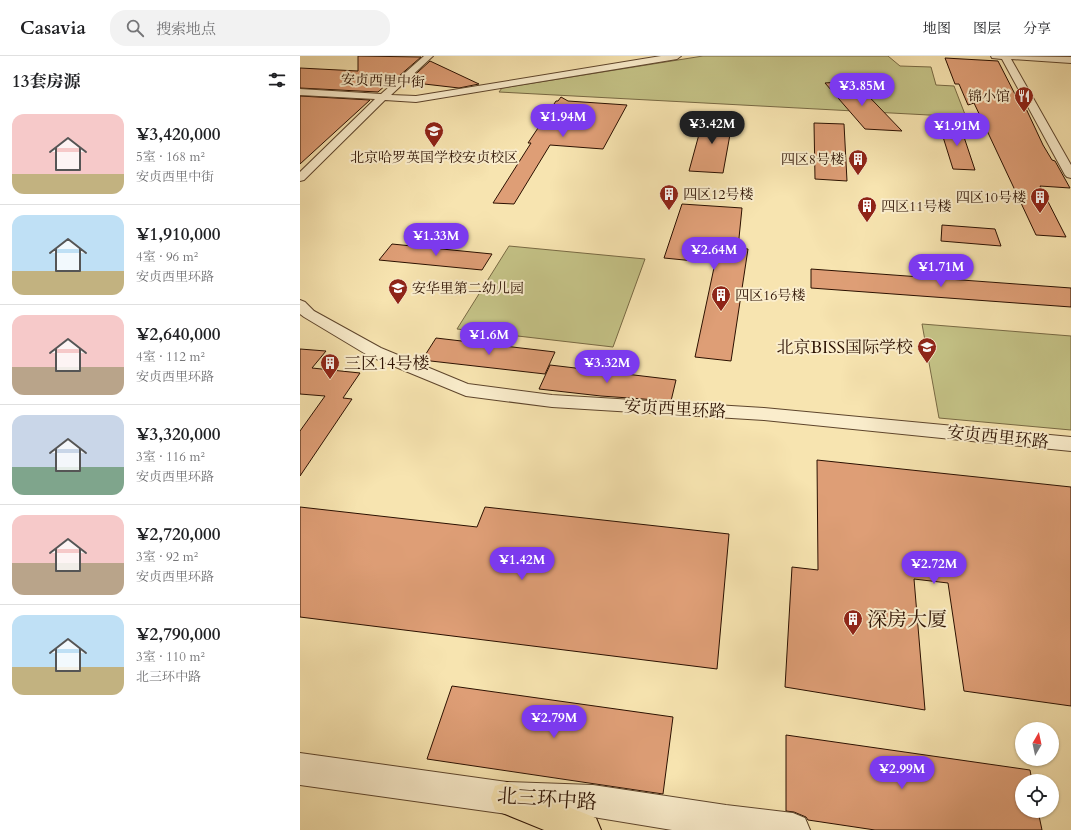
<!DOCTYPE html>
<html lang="zh">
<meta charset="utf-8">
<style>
body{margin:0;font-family:Cardo,"Noto Serif SC",serif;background:#f2f2f2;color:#202124;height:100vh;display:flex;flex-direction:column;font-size:15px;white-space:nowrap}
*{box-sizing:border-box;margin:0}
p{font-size:13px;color:#757577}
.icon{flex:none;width:22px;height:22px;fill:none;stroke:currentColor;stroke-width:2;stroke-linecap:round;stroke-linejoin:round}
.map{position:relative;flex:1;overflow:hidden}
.side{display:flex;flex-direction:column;background:#fff;width:300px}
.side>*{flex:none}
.needle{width:26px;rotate:9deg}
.buttons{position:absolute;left:715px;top:666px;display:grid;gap:8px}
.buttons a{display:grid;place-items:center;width:44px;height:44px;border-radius:50%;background:#fff;box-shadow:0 1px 3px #0004;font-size:20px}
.price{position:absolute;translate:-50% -34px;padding:0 9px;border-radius:14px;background:#7c3aed;color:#fff;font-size:13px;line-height:26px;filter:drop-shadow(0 1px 2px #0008)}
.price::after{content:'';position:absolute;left:50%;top:24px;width:12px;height:9px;margin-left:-6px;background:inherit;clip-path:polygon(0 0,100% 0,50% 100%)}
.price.selected{background:#222;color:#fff}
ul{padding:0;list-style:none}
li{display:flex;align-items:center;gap:12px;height:100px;padding:0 12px}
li+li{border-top:1px solid #e0e0e0}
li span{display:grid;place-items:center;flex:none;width:112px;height:80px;border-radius:12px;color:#555}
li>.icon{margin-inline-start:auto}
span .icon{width:48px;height:48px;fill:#fffc;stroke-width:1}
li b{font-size:17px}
h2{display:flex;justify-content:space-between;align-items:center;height:48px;padding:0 12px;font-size:17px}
header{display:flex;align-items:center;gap:24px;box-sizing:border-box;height:56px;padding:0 20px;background:#fff;border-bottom:1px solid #e0e0e0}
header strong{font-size:19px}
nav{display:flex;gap:22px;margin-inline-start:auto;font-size:14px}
.search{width:280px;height:36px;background:#f2f2f2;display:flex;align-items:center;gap:10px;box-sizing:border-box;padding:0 14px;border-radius:16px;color:#757577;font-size:15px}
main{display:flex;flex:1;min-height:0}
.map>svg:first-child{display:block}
.green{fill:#c4c286;stroke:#786943}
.building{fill:#de9e76;stroke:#2b1000}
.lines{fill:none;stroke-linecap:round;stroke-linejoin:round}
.minor-casing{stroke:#5e452c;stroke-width:2}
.tertiary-casing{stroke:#5e452c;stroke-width:2}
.trunk-casing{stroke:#2b1000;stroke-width:2}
.minor{fill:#faedcc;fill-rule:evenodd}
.tertiary{fill:#faedcc;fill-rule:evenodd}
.trunk{fill:#f7e4b0;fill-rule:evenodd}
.labels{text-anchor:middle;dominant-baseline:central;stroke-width:4;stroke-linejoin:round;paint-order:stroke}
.far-street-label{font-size:14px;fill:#2b1000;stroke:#faedcc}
.far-poi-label{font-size:14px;fill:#2b1000;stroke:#faedcc;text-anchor:start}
.poi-label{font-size:17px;fill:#2b1000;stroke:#faedcc;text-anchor:end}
.street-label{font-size:17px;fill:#2b1000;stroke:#faedcc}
.near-poi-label{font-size:20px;fill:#2b1000;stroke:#faedcc;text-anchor:start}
.near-street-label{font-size:20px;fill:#2b1000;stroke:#faedcc}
</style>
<header>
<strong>Casavia</strong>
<div class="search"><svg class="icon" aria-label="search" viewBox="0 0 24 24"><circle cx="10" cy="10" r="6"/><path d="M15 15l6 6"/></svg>搜索地点</div>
<nav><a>地图</a><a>图层</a><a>分享</a></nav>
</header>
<main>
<section class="side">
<h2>13套房源<svg class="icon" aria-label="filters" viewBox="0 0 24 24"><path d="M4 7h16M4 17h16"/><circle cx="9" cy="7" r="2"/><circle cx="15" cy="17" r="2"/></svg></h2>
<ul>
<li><span style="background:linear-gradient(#f6c9c9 75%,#c2b280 0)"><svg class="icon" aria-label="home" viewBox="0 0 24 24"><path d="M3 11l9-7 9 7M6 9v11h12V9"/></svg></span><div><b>¥3,420,000</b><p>5室 · 168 m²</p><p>安贞西里中街</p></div></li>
<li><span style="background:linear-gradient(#bfe0f5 70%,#c2b280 0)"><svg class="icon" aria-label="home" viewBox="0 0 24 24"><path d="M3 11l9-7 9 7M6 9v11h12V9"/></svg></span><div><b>¥1,910,000</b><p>4室 · 96 m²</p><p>安贞西里环路</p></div></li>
<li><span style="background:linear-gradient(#f6c9c9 65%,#b9a48a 0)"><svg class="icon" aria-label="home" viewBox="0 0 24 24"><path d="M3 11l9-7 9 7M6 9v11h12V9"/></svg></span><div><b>¥2,640,000</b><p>4室 · 112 m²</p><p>安贞西里环路</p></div></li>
<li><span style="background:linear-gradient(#c9d6e8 65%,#7fa58c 0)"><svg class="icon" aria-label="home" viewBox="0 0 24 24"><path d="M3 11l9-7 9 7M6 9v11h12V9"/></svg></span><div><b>¥3,320,000</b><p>3室 · 116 m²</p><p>安贞西里环路</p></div></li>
<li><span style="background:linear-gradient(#f6c9c9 60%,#b9a48a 0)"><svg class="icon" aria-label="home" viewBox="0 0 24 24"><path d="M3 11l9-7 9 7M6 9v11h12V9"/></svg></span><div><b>¥2,720,000</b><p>3室 · 92 m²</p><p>安贞西里环路</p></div></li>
<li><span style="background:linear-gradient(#bfe0f5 65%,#c2b280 0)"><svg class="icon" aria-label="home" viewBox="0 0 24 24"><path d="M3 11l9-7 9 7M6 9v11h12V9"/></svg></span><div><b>¥2,790,000</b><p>3室 · 110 m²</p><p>北三环中路</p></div></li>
</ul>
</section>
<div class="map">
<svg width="771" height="774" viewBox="0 0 771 774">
<rect width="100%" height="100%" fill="#f7e4b0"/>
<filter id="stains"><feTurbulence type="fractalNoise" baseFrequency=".005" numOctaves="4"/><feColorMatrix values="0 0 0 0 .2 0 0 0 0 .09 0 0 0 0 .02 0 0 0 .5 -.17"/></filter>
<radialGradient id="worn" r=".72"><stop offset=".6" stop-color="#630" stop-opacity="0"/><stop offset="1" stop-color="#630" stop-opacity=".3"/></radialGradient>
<!-- green -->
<path class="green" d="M403,0H588L600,10L631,11L636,29L654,30L666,61L199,36L202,32Z
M209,190L345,203L313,291L157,273Z
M622,268L771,280V374L639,362Z"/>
<!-- building -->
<path class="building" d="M58,0L121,1L91,27H88L78,36L0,32V12L58,15Z
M645,2L698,5L718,44H722L743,89L752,104L755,105L770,132L740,130L766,181L736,179L674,47L668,49L659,28H655Z
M130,5L179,28L159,32L107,26Z
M554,25L602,75L565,73L525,27Z
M0,40L70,44L0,108Z
M261,41L268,45L327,49L303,93L250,89L214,148L193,147L231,87H228L256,45H258Z
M404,60L433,62L423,117L389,115Z
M514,67L544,68L547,125L515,123Z
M639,68L660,69L675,114L653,113Z
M382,148L442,152L438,192L448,193L431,305L395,301L415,207L364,202Z
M642,169L695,173L701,190L641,185Z
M92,188L192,198L182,214L79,204Z
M511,213L771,232V251L511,232Z
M136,282L255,296L245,318L122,304Z
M0,293L26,295L12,312L60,317L43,342L52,343L0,420V375L25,340L0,338Z
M250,309L376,324L371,345L301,340L239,333Z
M517,404L771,431V650L664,635L648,527L614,523L625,654L485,631L492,511L518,514Z
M0,451L177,471L185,451L429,478L417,613L0,561Z
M152,630L373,661L363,738L127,703Z
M486,679L730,714L732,725H722V755H738L742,774H575L508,764L506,761L494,756L486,755Z"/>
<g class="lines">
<defs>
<path id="minor" d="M124,0H133L91,39L116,40L361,0H381L377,3L116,46L85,44L4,124L0,125V116L75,43L0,39V33L81,38Z
M691,0L771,1V7L711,3L771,109V122L767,121L765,119L702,3L692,2Z
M0,244L5,246L14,255L81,292L168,328L252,339L464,352L771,381V395L464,364L252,351L166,340L69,300L4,261L0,258Z"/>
<path id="tertiary" d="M0,697L207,726L293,729L426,749L493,757L505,762L510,774H372L293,761L207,758L0,729Z"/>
<path id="trunk" d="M207,726L296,762L301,774H244L195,754L191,742L195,730Z"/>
</defs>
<!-- minor casing -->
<use href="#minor" class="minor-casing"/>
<!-- tertiary casing -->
<use href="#tertiary" class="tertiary-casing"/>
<!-- trunk casing -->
<use href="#trunk" class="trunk-casing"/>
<!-- minor -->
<use href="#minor" class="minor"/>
<!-- tertiary -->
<use href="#tertiary" class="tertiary"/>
<!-- trunk -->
<use href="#trunk" class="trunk"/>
</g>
<!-- icons -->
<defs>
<symbol id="restaurant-pin" viewBox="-11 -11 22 30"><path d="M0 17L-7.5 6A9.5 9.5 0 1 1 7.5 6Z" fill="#8f2418" stroke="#faedcc"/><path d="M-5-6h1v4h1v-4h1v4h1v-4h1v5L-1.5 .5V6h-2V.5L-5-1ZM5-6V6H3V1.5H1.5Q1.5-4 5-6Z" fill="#fff"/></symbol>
<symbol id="school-pin" viewBox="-11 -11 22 30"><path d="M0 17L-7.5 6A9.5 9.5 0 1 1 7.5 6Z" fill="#8f2418" stroke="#faedcc"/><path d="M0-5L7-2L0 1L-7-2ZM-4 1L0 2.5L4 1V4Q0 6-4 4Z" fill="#fff"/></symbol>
<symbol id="building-pin" viewBox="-11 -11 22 30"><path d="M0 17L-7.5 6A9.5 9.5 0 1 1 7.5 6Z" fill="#8f2418" stroke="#faedcc"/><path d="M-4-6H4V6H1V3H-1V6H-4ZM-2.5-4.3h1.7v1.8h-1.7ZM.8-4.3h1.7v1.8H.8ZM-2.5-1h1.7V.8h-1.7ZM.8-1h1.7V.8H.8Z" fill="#fff"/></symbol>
</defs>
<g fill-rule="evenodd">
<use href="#restaurant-pin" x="713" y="29" width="22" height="30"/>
<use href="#school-pin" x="123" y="64" width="22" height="30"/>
<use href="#building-pin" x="547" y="92" width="22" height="30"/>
<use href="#building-pin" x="358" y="127" width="22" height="30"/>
<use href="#building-pin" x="729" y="130" width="22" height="30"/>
<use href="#building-pin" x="556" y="139" width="22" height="30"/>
<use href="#school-pin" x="87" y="221" width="22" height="30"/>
<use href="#building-pin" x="410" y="228" width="22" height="30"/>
<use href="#school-pin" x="616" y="280" width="22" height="30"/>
<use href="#building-pin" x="19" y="296" width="22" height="30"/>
<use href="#building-pin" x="542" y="552" width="22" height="30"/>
</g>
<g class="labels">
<!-- far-street labels -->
<g class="far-street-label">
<text transform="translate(83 25) rotate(2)">安贞西里中街</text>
</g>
<!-- far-poi labels -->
<g class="far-poi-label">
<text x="710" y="40" text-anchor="end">锦小馆</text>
<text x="134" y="101" text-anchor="middle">北京哈罗英国学校安贞校区</text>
<text x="544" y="103" text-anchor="end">四区8号楼</text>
<text x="383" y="138">四区12号楼</text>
<text x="726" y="141" text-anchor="end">四区10号楼</text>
<text x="581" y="150">四区11号楼</text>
<text x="112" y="232">安华里第二幼儿园</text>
<text x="435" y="239">四区16号楼</text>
</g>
<!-- poi labels -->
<g class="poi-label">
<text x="613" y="291">北京BISS国际学校</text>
<text x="44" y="307" text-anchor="start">三区14号楼</text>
</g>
<!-- street labels -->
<g class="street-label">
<text transform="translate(375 353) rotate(3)">安贞西里环路</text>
<text transform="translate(698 381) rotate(6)">安贞西里环路</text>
</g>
<!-- near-poi labels -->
<g class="near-poi-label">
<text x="567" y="563">深房大厦</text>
</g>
<!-- near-street labels -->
<g class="near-street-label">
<text transform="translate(247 743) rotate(4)">北三环中路</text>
</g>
</g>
<rect width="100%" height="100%" filter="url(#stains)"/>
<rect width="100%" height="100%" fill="url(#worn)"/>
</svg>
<div class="buttons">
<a><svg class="needle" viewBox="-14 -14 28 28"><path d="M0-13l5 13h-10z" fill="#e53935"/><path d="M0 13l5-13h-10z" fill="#757577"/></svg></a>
<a><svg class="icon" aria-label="locate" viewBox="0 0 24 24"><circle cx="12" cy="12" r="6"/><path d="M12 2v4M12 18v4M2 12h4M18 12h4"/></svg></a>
</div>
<b class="price" style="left:562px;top:51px">¥3.85M</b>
<b class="price" style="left:263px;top:82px">¥1.94M</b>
<b class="price selected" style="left:412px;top:89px">¥3.42M</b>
<b class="price" style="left:657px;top:91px">¥1.91M</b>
<b class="price" style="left:136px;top:201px">¥1.33M</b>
<b class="price" style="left:414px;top:215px">¥2.64M</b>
<b class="price" style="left:641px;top:232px">¥1.71M</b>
<b class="price" style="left:189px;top:300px">¥1.6M</b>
<b class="price" style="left:307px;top:328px">¥3.32M</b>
<b class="price" style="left:222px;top:525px">¥1.42M</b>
<b class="price" style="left:634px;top:529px">¥2.72M</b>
<b class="price" style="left:254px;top:683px">¥2.79M</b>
<b class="price" style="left:602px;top:734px">¥2.99M</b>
</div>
</main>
